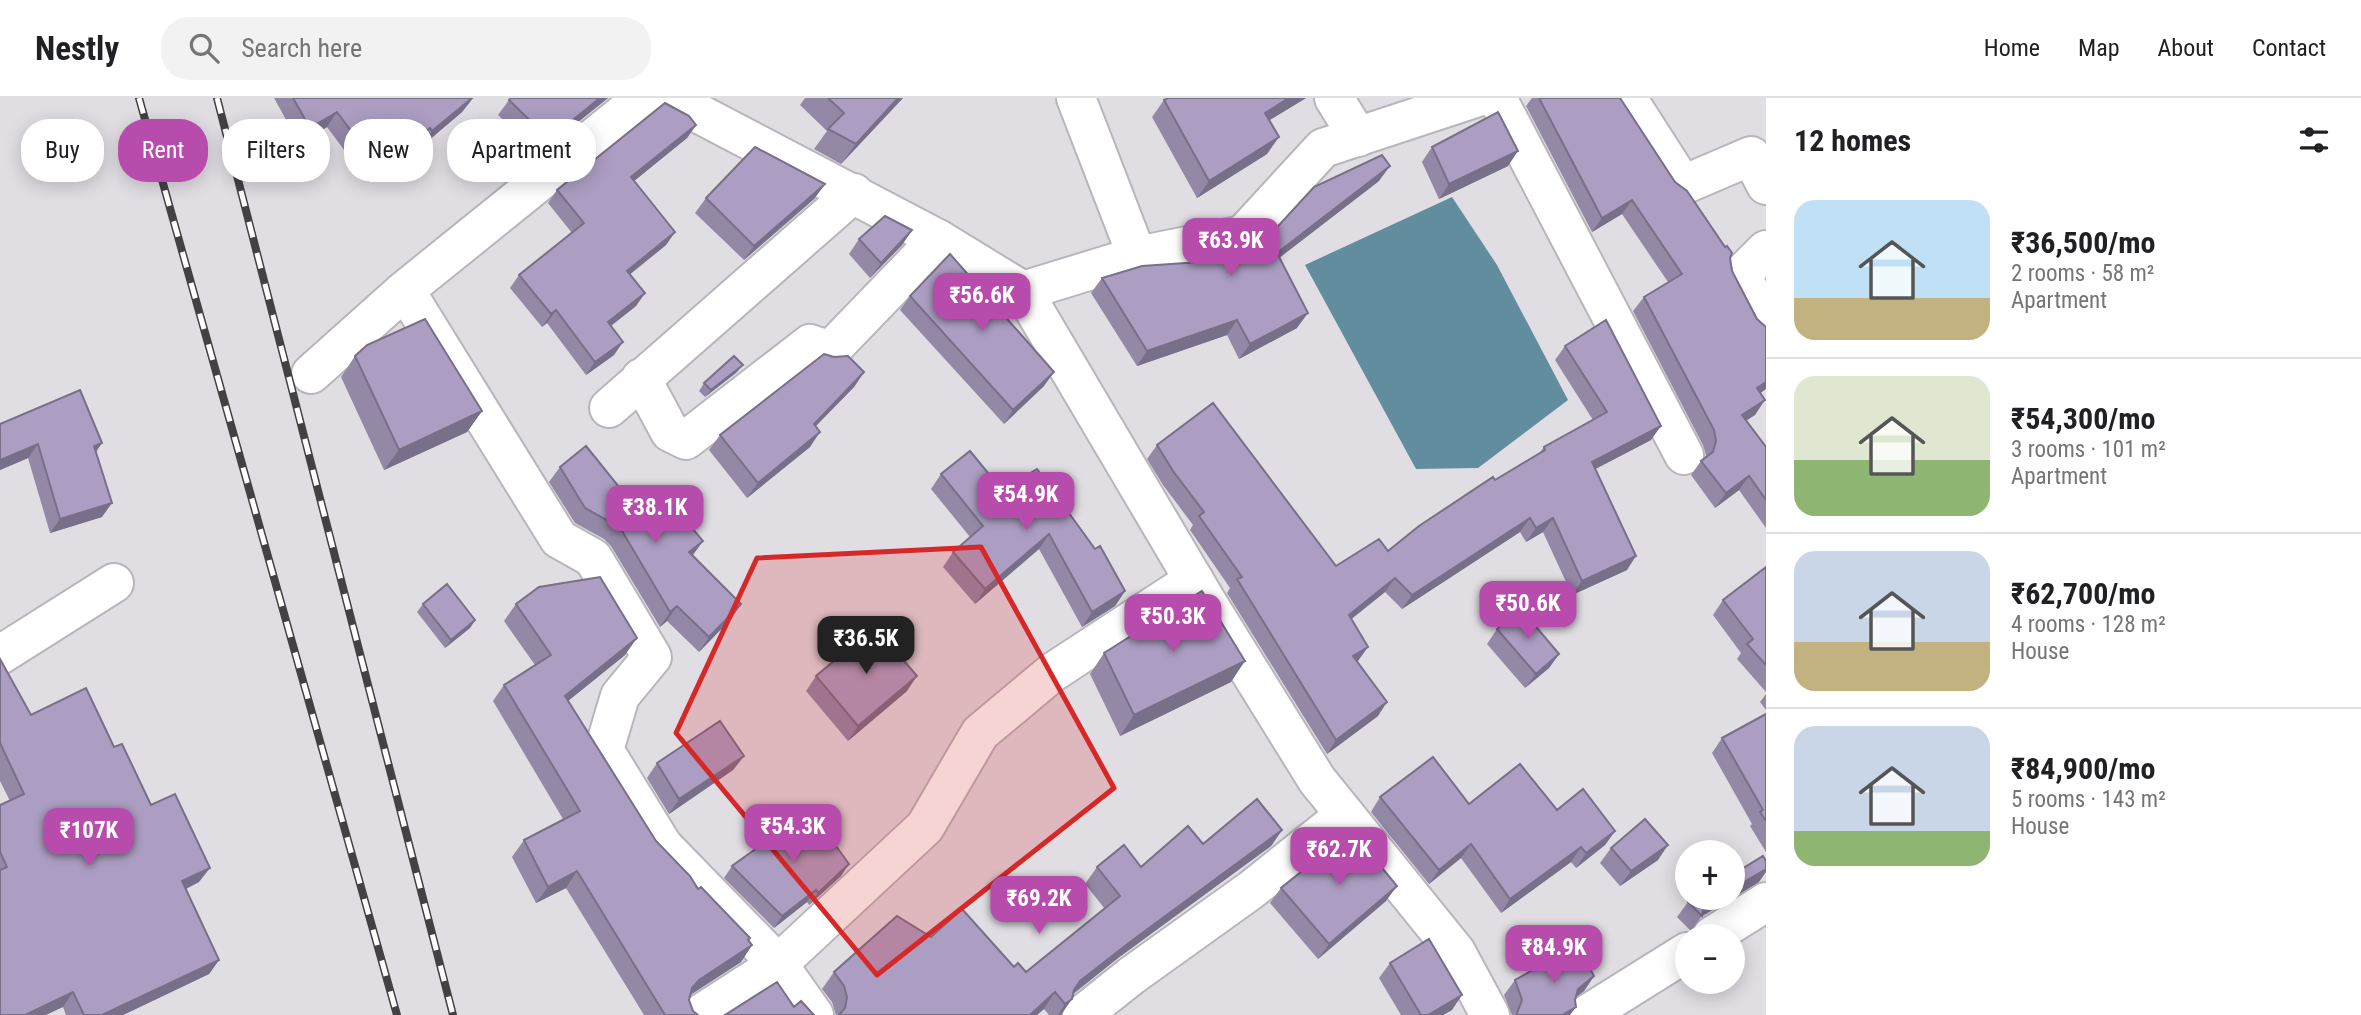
<!DOCTYPE html>
<meta charset="utf-8">
<style>
body{margin:0;font-family:"Roboto Condensed",sans-serif;background:#f2f2f2;color:#202124;height:100vh;display:flex;flex-direction:column;font-size:26px;white-space:nowrap}
*{box-sizing:border-box;margin:0}
p{font-size:23px;color:#757577}
.icon{flex:none;width:38px;height:38px;fill:none;stroke:currentColor;stroke-width:2;stroke-linecap:round;stroke-linejoin:round}
.map{position:relative;flex:1;overflow:hidden}
.sheet{display:flex;flex-direction:column;background:#fff;width:595px}
.sheet>*{flex:none}
.top-card{position:absolute;left:21px;top:21px;width:665px;height:63px;display:flex;gap:14px}
.fabs{position:absolute;left:1675px;top:742px;display:grid;gap:14px}
.fabs a{display:grid;place-items:center;width:70px;height:70px;border-radius:50%;background:#fff;box-shadow:0 4px 18px #0003;font-size:35px}
.price{position:absolute;translate:-50% -60px;padding:0 16px;border-radius:14px;background:#b84cac;color:#fff;font-size:23px;line-height:46px;filter:drop-shadow(0 2px 4px #0008)}
.price::after{content:'';position:absolute;left:50%;top:42px;width:21px;height:16px;margin-left:-10px;background:inherit;clip-path:polygon(0 0,100% 0,50% 100%)}
.price.active{background:#222;color:#fff}
ul{padding:0;list-style:none}
li{display:flex;align-items:center;gap:21px;height:175px;padding:0 28px}
li+li{border-top:2px solid #e0e0e0}
li span{display:grid;place-items:center;flex:none;width:196px;height:140px;border-radius:21px;color:#555}
li>.icon{margin-inline-start:auto}
span .icon{width:84px;height:84px;fill:#fffc;stroke-width:1}
li b{font-size:30px}
h2{display:flex;justify-content:space-between;align-items:center;height:84px;padding:0 28px;font-size:30px}
.pill{padding:0 24px;border-radius:28px;background:#fff;box-shadow:0 4px 18px #0003;font-size:24px;line-height:63px}
.pill.active{background:#b84cac;color:#fff}
header{display:flex;align-items:center;gap:42px;box-sizing:border-box;height:98px;padding:0 35px;background:#fff;border-bottom:2px solid #e0e0e0}
header strong{font-size:33px}
nav{display:flex;gap:38px;margin-inline-start:auto;font-size:24px}
.search{width:490px;height:63px;background:#f2f2f2;display:flex;align-items:center;gap:18px;box-sizing:border-box;padding:0 24px;border-radius:28px;color:#757577;font-size:26px}
main{display:flex;flex:1;min-height:0}
.map>svg:first-child{display:block}
.water{fill:#618d9e}
.lines{fill:none;stroke-linecap:round;stroke-linejoin:round}
.street-casing{stroke:#b8b5bb;stroke-width:42}
.secondary-casing{stroke:#b8b5bb;stroke-width:42}
.street{stroke:#fff;stroke-width:38}
.secondary{stroke:#fff;stroke-width:38}
.rail-casing{stroke:#424144;stroke-width:8}
.rail{stroke:#fff;stroke-width:5;stroke-dasharray:16;stroke-linecap:butt}
.wall{fill:#9488a7}
.shaded-wall{fill:#786f88}
.building{fill:#ac9ec2;stroke:#786f88;stroke-width:2}
.marked{fill:#d62828;fill-opacity:0.2;stroke:#d62828;stroke-width:5;stroke-linejoin:round}
</style>
<header>
<strong>Nestly</strong>
<div class="search"><svg class="icon" aria-label="search" viewBox="0 0 24 24"><circle cx="10" cy="10" r="6"/><path d="M15 15l6 6"/></svg>Search here</div>
<nav><a>Home</a><a>Map</a><a>About</a><a>Contact</a></nav>
</header>
<main>
<div class="map">
<svg width="1766" height="917" viewBox="0 0 1766 917">
<rect width="100%" height="100%" fill="#e0dde3"/>
<!-- water -->
<path class="water" d="M1452,99L1497,167L1568,302L1478,370L1416,371L1305,167Z"/>
<g class="lines">
<defs>
<path id="street" d="M1076,0L1137,158
M1334,0L1358,39
M1497,0L1684,357
M1627,0L1683,87L1751,58L1766,87
M1766,152L1741,177L1766,225
M405,192L559,441L593,460L652,559L620,598L604,652L663,748L778,866L814,917
M311,276L405,192L643,0
M641,280L670,334L686,342L810,246L830,253L938,141
M609,310L854,95
M0,557L114,485
M1712,838L1766,804
M699,917L778,866L925,729L980,635L1053,574L1194,482
M1082,917L1131,878L1251,792L1345,717
M1586,917L1687,854"/>
<path id="secondary" d="M669,0L938,141L1023,193L1205,501L1317,682L1456,854L1490,917
M1023,193L1137,158L1243,137L1323,50L1475,0"/>
</defs>
<!-- street casing -->
<use href="#street" class="street-casing"/>
<!-- secondary casing -->
<use href="#secondary" class="secondary-casing"/>
<!-- street -->
<use href="#street" class="street"/>
<!-- secondary -->
<use href="#secondary" class="secondary"/>
<defs>
<path id="rail" d="M139,0L397,917
M217,0L453,917"/>
</defs>
<!-- rail casing -->
<use href="#rail" class="rail-casing"/>
<!-- rail -->
<use href="#rail" class="rail"/>
</g>
<!-- wall -->
<path class="wall" d="M274,0H473L462,14L422,48L419,45L368,84L327,29L299,45Z
M608,0L538,56L498,17L509,2Z
M805,0H903L841,66L814,51L827,33L800,7Z
M1168,0H1306L1270,22L1267,56L1197,100L1152,19L1164,2Z
M1532,0H1620L1675,84L1730,160L1760,295L1755,317L1746,322L1766,349V430L1739,392L1715,410L1691,377L1701,363L1705,360L1706,357L1703,347L1633,213L1644,199L1668,184L1622,116L1592,134L1526,8Z
M696,27L687,40L634,83L675,134L666,147L630,176L645,195L636,208L611,228L614,257L586,277L547,225L542,229L510,190L519,177L572,135L548,105L557,92Z
M1432,49L1508,68L1439,101L1422,64Z
M1379,83L1279,160L1297,230L1239,261L1227,237L1137,268L1091,195L1102,180L1200,164L1258,143Z
M825,86L814,101L744,162L695,115L706,100Z
M912,132L902,147L870,180L849,156L859,141Z
M910,198L1044,288L1004,326L900,212Z
M1565,248L1651,342L1595,371L1627,472L1572,497L1543,434L1526,444L1520,434L1402,511L1385,494L1351,521L1358,563L1357,564L1378,618L1327,656L1227,495L1230,490L1190,432L1193,427L1163,387L1147,361L1157,347L1336,468L1388,453L1495,382L1539,356L1544,349L1593,322L1555,262Z
M355,258L482,313L467,334L384,372L341,279Z
M737,274L705,299L699,293L704,285Z
M864,274L854,289L816,328L810,349L747,400L709,352L720,337Z
M0,326L102,345L96,354L102,419L50,435L28,360L0,372Z
M560,369L648,425L703,443L692,458L741,506L731,521L699,554L667,523L660,529L611,448L604,441L575,425L549,384Z
M941,376L1015,407L1009,397L1019,382L1125,493L1115,508L1082,529L1039,451L975,506L943,469L953,454L970,439L931,391Z
M1766,469V594L1737,561L1741,555L1713,517L1723,502Z
M423,506L475,522L470,530L445,550L417,514Z
M516,506L625,557L568,603L656,743L698,791L749,843L752,847L741,864L690,897L689,902L693,913L698,917H644L566,790L536,805L512,759L524,742L563,721L493,603L504,587L535,567L504,523Z
M1497,531L1559,556L1549,570L1525,590L1487,546Z
M1104,555L1231,584L1120,638L1090,576Z
M0,561L31,617L114,649L199,784L186,791L219,862L209,876L123,917H66L63,909L0,917V707L10,703L0,683Z
M816,578L907,593L848,643L806,593Z
M1766,596V612L1760,604Z
M1766,616V754L1750,728L1752,726L1712,655L1722,640Z
M744,658L733,672L669,716L647,680L657,665Z
M1380,699L1557,712L1615,733L1605,747L1576,770L1571,764L1501,815L1461,760L1429,786L1371,714Z
M1282,732L1271,748L1118,860L1073,896L1061,917H1049L1044,911L1037,917H836L832,904L822,891L834,874L931,839L1026,874L1105,811L1085,786L1097,769H1141L1203,746Z
M1611,750L1658,762L1620,788L1600,765Z
M732,768L841,778L809,807L807,804L774,830L724,780Z
M1759,784L1701,819L1691,833L1677,819L1688,804Z
M1281,790L1386,803L1318,861L1270,805Z
M1390,865L1452,912L1443,917H1401L1379,880Z
M1594,878L1584,893L1575,899L1570,917H1512L1504,897L1515,882Z"/>
<!-- shaded-wall -->
<path class="shaded-wall" d="M473,0L462,14L422,48L432,33Z
M600,0H608L538,56L549,41Z
M898,0H903L841,66L856,46Z
M1289,0H1306L1253,32L1265,15Z
M337,14L327,29L299,45L310,30Z
M696,27L687,40L623,92L631,79Z
M430,30L419,45L368,84L378,69Z
M1279,39L1267,56L1197,100L1209,83Z
M1518,53L1508,68L1439,101L1449,86Z
M1390,68L1379,83L1266,170L1277,155Z
M825,86L814,101L744,162L754,148Z
M1632,102L1622,116L1592,134L1602,120Z
M912,132L902,147L870,180L881,165Z
M675,134L666,147L618,186L627,173Z
M645,195L636,208L599,237L608,224Z
M556,212L547,225L542,229L551,216Z
M1308,215L1297,230L1239,261L1250,246Z
M1237,222L1227,237L1137,268L1147,253Z
M623,244L614,257L586,277L595,264Z
M743,267L737,274L705,299L711,292Z
M864,274L854,289L803,341L814,326Z
M1054,274L1044,288L1004,326L1013,312Z
M1766,284V291L1747,305L1757,290Z
M1765,302L1755,317L1732,332L1742,317Z
M482,313L467,334L384,372L399,352Z
M1661,328L1651,342L1582,378L1592,364Z
M820,334L810,349L747,400L758,385Z
M102,345L92,359L94,348Z
M38,346L28,360L0,372V362Z
M1749,378L1739,392L1715,410L1726,395Z
M112,405L102,419L50,435L60,421Z
M1530,420L1520,434L1402,511L1412,497Z
M1553,420L1543,434L1526,444L1536,430Z
M1049,436L1039,451L975,506L985,491Z
M703,443L692,458L689,454Z
M1636,458L1627,472L1572,497L1582,483Z
M1395,480L1385,494L1339,531L1349,517Z
M1125,493L1115,508L1082,529L1092,514Z
M741,506L731,521L699,554L709,539Z
M677,508L667,523L660,529L670,514Z
M475,522L470,530L445,550L451,542Z
M637,540L625,557L553,615L565,598Z
M1368,549L1358,563L1343,572L1353,558Z
M1559,556L1549,570L1525,590L1536,576Z
M1245,563L1231,584L1120,638L1134,617Z
M917,578L907,593L848,643L858,628Z
M1387,604L1378,618L1327,656L1336,642Z
M744,658L733,672L669,716L679,701Z
M1282,732L1271,748L1118,860L1068,900L1062,908L1080,883L1130,844Z
M1615,733L1605,747L1576,770L1586,755Z
M1471,746L1461,760L1429,786L1439,772Z
M1668,747L1658,762L1620,788L1631,773Z
M1581,749L1571,764L1501,815L1510,801Z
M849,766L841,778L809,807L818,795Z
M210,770L199,784L171,798L182,783Z
M1766,771V774L1759,784L1700,819L1701,818L1700,817L1711,805L1719,800H1732V791Z
M577,773L566,790L536,805L548,789Z
M1397,788L1386,803L1318,861L1329,846Z
M816,792L807,804L774,830L782,818Z
M750,840L740,855L752,847L741,864L687,899L692,890L699,882Z
M219,862L209,876L123,917H102Z
M1594,878L1584,893L1567,906L1578,891Z
M73,894L63,909L46,917H25Z
M1055,894L1044,911L1037,917H1030Z
M1462,897L1452,912L1443,917H1428Z
M1072,901L1061,917H1058L1065,906Z
M1576,909L1570,917H1562Z"/>
<!-- building -->
<path class="building" d="M293,0H472L432,33L430,30L378,69L337,14L310,30Z
M511,0H600L549,41L509,2Z
M828,0H898L856,46L828,31L844,15Z
M1168,0H1289L1265,15L1279,39L1209,83L1164,2Z
M1539,0H1620L1675,84L1687,93L1725,149L1727,148L1732,155L1730,160L1732,173L1757,221L1766,229V284L1757,290L1765,302L1742,317L1766,349V402L1749,378L1726,395L1701,363L1713,354L1716,343L1714,332L1644,199L1682,176L1632,102L1602,120Z
M665,5L689,18L696,27L631,79L675,134L627,173L645,195L608,224L623,244L595,264L556,212L551,216L519,177L584,125L557,92Z
M1498,14L1518,53L1449,86L1432,49Z
M755,49L825,86L754,148L706,100Z
M1382,57L1390,68L1277,155L1308,215L1250,246L1237,222L1147,253L1102,180L1142,168L1200,164L1227,150L1258,143L1270,137L1314,89Z
M885,118L912,132L881,165L859,141Z
M950,156L1054,274L1013,312L910,198Z
M425,221L482,313L399,352L355,258L367,247Z
M1606,222L1661,328L1592,364L1636,458L1582,483L1553,420L1536,430L1530,420L1412,497L1395,480L1349,517L1368,549L1353,558L1387,604L1336,642L1237,481L1242,479L1199,418L1204,414L1173,373L1157,347L1213,305L1336,468L1379,441L1388,453L1419,428L1493,379L1495,382L1545,352L1544,349L1607,314L1565,248Z
M824,256L834,259L848,258L864,274L814,326L820,334L758,385L720,337Z
M734,258L743,267L711,292L704,285Z
M80,292L102,345L94,348L112,405L60,421L38,346L0,362V326Z
M586,348L648,425L672,406L703,443L689,454L741,506L709,539L677,508L670,514L622,433L614,426L585,410L560,369Z
M970,353L1015,408L1028,398L1019,382L1037,371L1095,451L1100,448L1125,493L1092,514L1049,436L985,491L953,454L983,428L941,376Z
M1766,469V567L1747,546L1753,541L1723,502Z
M600,479L637,540L565,598L656,743L690,778L698,791L701,789L750,840L748,842L752,847L699,882L692,890L689,902L693,913L698,917H665L577,773L548,789L524,742L580,713L504,587L551,557L516,506L539,489Z
M447,486L475,522L451,542L423,506Z
M1202,493L1245,563L1134,617L1104,555Z
M1521,511L1559,556L1536,576L1497,531Z
M875,529L917,578L858,628L816,578Z
M0,561L31,617L86,590L114,649L122,646L151,707L175,696L210,770L182,783L219,862L102,917H84L73,894L25,917H0V772L7,769L0,754V707L24,696L0,645Z
M1766,616V723L1760,714L1763,712L1722,640Z
M720,623L744,658L679,701L657,665Z
M1433,659L1469,706L1520,666L1557,712L1583,691L1615,733L1586,755L1581,749L1510,801L1471,746L1439,772L1380,699Z
M1257,701L1282,732L1130,844L1080,883L1074,892L1072,901L1065,906L1055,894L1030,917H839L845,910L847,899L844,888L834,874L897,818L931,839L962,811L1014,869L1018,865L1026,874L1120,798L1097,769L1124,747L1141,769L1188,728L1203,746Z
M810,712L849,766L818,795L816,792L782,818L732,768Z
M1645,721L1668,747L1631,773L1611,750Z
M1352,733L1397,788L1329,846L1281,790Z
M1763,758L1766,763V771L1732,791V777Z
M1695,800H1719L1711,805L1703,812L1702,818L1688,804Z
M1429,841L1462,897L1428,917H1421L1390,865Z
M1577,847L1594,878L1578,891L1575,902L1576,909L1562,917H1518L1517,915L1522,902L1515,882Z
M777,884L794,909L801,903L814,917H725Z"/>
<!-- marked area -->
<path class="marked" d="M981,449L1114,690L877,877L676,635L757,460Z"/>
</svg>
<div class="fabs">
<a>+</a>
<a>−</a>
</div>
<b class="price" style="left:1231px;top:180px">₹63.9K</b>
<b class="price" style="left:982px;top:235px">₹56.6K</b>
<b class="price" style="left:1026px;top:434px">₹54.9K</b>
<b class="price" style="left:655px;top:447px">₹38.1K</b>
<b class="price" style="left:1528px;top:543px">₹50.6K</b>
<b class="price" style="left:1173px;top:556px">₹50.3K</b>
<b class="price active" style="left:866px;top:578px">₹36.5K</b>
<b class="price" style="left:793px;top:766px">₹54.3K</b>
<b class="price" style="left:89px;top:770px">₹107K</b>
<b class="price" style="left:1339px;top:789px">₹62.7K</b>
<b class="price" style="left:1039px;top:838px">₹69.2K</b>
<b class="price" style="left:1554px;top:887px">₹84.9K</b>
<div class="top-card">
<a class="pill">Buy</a>
<a class="pill active">Rent</a>
<a class="pill">Filters</a>
<a class="pill">New</a>
<a class="pill">Apartment</a>
</div>
</div>
<section class="sheet">
<h2>12 homes<svg class="icon" aria-label="filters" viewBox="0 0 24 24"><path d="M4 7h16M4 17h16"/><circle cx="9" cy="7" r="2"/><circle cx="15" cy="17" r="2"/></svg></h2>
<ul>
<li><span style="background:linear-gradient(#bfe0f5 70%,#c2b280 0)"><svg class="icon" aria-label="home" viewBox="0 0 24 24"><path d="M3 11l9-7 9 7M6 9v11h12V9"/></svg></span><div><b>₹36,500/mo</b><p>2 rooms · 58 m²</p><p>Apartment</p></div></li>
<li><span style="background:linear-gradient(#dfe7d0 60%,#8fb573 0)"><svg class="icon" aria-label="home" viewBox="0 0 24 24"><path d="M3 11l9-7 9 7M6 9v11h12V9"/></svg></span><div><b>₹54,300/mo</b><p>3 rooms · 101 m²</p><p>Apartment</p></div></li>
<li><span style="background:linear-gradient(#c9d6e8 65%,#c2b280 0)"><svg class="icon" aria-label="home" viewBox="0 0 24 24"><path d="M3 11l9-7 9 7M6 9v11h12V9"/></svg></span><div><b>₹62,700/mo</b><p>4 rooms · 128 m²</p><p>House</p></div></li>
<li><span style="background:linear-gradient(#c9d6e8 75%,#8fb573 0)"><svg class="icon" aria-label="home" viewBox="0 0 24 24"><path d="M3 11l9-7 9 7M6 9v11h12V9"/></svg></span><div><b>₹84,900/mo</b><p>5 rooms · 143 m²</p><p>House</p></div></li>
</ul>
</section>
</main>
